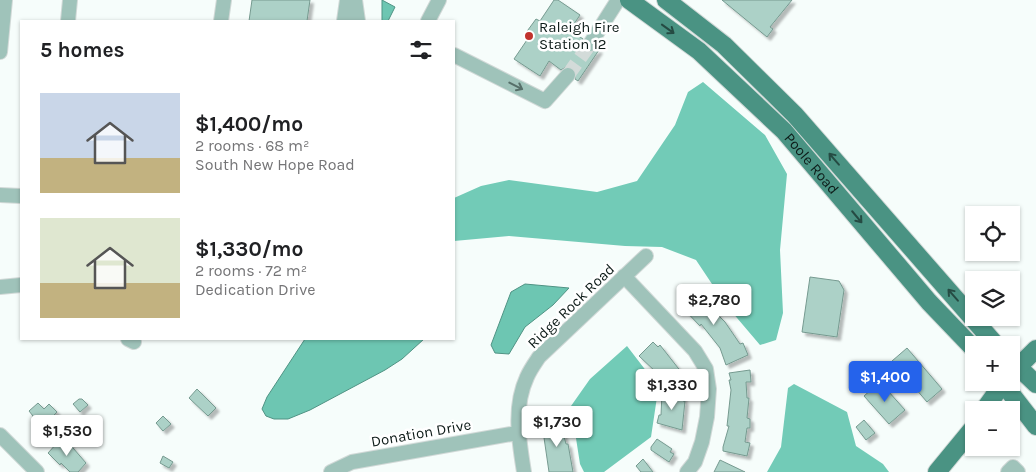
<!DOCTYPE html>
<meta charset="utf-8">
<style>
body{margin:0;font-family:Karla,sans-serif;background:#f6f6f6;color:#202124;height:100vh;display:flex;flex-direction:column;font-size:19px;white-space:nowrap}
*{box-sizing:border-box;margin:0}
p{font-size:16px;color:#757577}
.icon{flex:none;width:28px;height:28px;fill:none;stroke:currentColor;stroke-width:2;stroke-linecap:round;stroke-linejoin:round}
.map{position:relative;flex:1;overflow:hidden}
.side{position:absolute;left:20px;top:20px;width:435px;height:320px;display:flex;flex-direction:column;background:#fff;border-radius:0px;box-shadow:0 1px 4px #0004}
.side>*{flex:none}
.tools{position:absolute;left:965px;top:206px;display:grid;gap:10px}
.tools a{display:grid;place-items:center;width:55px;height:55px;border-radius:0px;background:#fff;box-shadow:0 1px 4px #0004;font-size:25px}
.price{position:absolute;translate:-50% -42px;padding:0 11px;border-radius:5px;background:#fff;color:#222;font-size:16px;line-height:32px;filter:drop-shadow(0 1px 2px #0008)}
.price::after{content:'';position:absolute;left:50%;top:30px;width:15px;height:11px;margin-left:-8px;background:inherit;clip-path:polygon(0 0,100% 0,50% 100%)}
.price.selected{background:#2563eb;color:#fff}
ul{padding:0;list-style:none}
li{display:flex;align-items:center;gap:15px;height:125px;padding:0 20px}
li span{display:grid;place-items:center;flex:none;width:140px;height:100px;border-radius:0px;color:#555}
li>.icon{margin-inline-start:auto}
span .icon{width:60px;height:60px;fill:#fffc;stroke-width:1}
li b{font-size:21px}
h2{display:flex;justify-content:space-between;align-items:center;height:60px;padding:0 20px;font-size:21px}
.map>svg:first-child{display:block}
.forest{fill:#72cbb7}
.water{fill:#6dc6b2;stroke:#509384}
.building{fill:#acd1c7;stroke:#769a90;filter:url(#shadow)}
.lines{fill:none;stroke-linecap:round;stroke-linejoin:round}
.minor-tunnel{stroke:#d3dbd9;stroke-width:14;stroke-dasharray:14 7;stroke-linecap:butt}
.minor-casing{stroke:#d1d9d7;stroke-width:16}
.major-casing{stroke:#d1d9d7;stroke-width:20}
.minor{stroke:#9fc3ba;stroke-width:14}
.major{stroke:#4a9383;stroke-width:18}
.oneway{stroke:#254b43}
.oneway2{stroke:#566f69}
.poi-dot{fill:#c1332d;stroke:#fff;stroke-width:2}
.labels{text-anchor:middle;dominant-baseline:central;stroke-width:5;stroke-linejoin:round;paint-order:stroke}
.poi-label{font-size:15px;fill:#0d1b18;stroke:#fff;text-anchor:start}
.street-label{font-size:15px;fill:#0d1b18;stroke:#fff}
</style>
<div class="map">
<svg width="1036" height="472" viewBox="0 0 1036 472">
<defs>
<filter id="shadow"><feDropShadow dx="3.5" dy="3.5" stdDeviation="1" flood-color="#0004"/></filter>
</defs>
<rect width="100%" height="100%" fill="#f6fdfb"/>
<!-- forest -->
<path class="forest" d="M703,82L765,135L787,174L780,250L783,313L776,340L760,345L726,305L696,260L662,247L625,246L509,236L454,241V198L481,186L509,180L597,192L637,181L675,125L688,92Z
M627,346L647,372L657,397L651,437L604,472H584L580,464L571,406L590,379Z
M794,384L847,412L856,446L883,464L889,472H767L781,447L788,388Z"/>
<!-- water -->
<path class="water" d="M382,0L395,7L388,21H382Z
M525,284L569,288L553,305L525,327L509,354L495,353L491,345L511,292Z
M305,339H424L402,359L385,370L310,410L288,419H274L266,416L262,409L267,397Z"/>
<!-- building -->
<path class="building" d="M252,0H310L307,21H249Z
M554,0H558L580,15L570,30L583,39L581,44L583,48L589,53L597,49L599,50L578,81L575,79L576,72L570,67H566L561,70L549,61L540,76L514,59L529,37L525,34L536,19L540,21Z
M722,0H792L770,27L773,29L767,37Z
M810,277L839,281L844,290L837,337L802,332Z
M698,287L716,309L714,311L725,322L740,344L743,343L748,355L726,365L720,348L701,324L700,326L679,304Z
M653,342L658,347L660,345L682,373L660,387L653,376L657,373L639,356Z
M907,348L942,389L927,402L892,361Z
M750,370L751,382H746L747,398H749L747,418L750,419V428H747L745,442L750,443L747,456L723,451V447L729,426H727L731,390L729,380H731L729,373Z
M880,382L905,410L889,424L864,396Z
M197,389L216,408L208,416L189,398Z
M662,393L684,395L683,401H685L682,430L657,423L659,415H661Z
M79,399H82L88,405L80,412L73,404Z
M38,403L44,409L49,404L57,412L52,417L58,424L48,434L32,417L33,416L29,411Z
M163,416L171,424L163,431L156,423Z
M864,420L875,433L866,440L856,427Z
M560,421L566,444H568L573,472H549L542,424Z
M657,439L672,449L670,452L674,454L669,462L651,450V447Z
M67,441L86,463L78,472H70L61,463L60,465L48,453L57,443L61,447Z
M163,456L173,462L169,468L160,463Z
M643,459L653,472H641L636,466Z
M720,460L745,472H714Z"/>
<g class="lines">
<!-- minor-tunnel -->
<path class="minor-tunnel" d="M568,75L590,44"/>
<defs>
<path id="minor" d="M355,0L358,21
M68,21L70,0
M221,21L224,0
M344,21L347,0
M428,21L439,0
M590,44L618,0
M0,52L5,0
M454,55L545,101L568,75
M0,195L21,196
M624,276L695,351L706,369L709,389L707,417L702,442L695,462L687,472
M0,287L21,285
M128,339L134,342
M0,435L37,472
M331,472L352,462L517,433
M524,472C519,441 513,407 527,377C530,370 535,363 539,357L646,256
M1008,472L1013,467L1018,472"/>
<g id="major">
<path id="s1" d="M629,0L699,51L784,131L929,302L974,349"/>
<path d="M666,0L724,45L795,115L996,345"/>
<path d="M1011,360L1036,384"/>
<path d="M1011,374L1036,349"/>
<path d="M1002,382L1036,426"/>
<path d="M984,410L1004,382"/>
<path d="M937,472L974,427"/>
</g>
</defs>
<!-- minor casing -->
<use href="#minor" class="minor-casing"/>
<!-- major casing -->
<use href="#major" class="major-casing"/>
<!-- minor -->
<use href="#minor" class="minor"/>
<!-- major -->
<use href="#major" class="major"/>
</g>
<!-- one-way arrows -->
<defs><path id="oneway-shaft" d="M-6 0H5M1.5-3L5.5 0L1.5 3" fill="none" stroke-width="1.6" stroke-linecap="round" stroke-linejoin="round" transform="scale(1.25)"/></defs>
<g class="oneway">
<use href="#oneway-shaft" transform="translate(668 29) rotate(36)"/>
<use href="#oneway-shaft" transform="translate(834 159) rotate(-131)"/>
<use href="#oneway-shaft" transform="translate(857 217) rotate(50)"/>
<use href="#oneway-shaft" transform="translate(953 295) rotate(-131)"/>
</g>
<use class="oneway2" href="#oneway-shaft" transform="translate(516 86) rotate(27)"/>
<!-- markers -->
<circle class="poi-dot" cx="529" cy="36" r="5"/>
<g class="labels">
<!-- poi labels -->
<g class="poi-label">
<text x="539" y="27">Raleigh Fire<tspan x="539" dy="17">Station 12</tspan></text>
</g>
<!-- street labels -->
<g class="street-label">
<text stroke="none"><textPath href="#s1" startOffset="246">Poole Road</textPath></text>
<text transform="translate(571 306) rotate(-44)">Ridge Rock Road</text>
<text transform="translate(421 433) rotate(-10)">Donation Drive</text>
</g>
</g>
</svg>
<div class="tools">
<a><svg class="icon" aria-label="locate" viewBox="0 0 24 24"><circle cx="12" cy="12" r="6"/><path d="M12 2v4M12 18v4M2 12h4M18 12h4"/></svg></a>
<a><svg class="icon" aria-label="layers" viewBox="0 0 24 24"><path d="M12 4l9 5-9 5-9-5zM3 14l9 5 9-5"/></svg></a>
<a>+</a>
<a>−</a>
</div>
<b class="price" style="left:714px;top:326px">$2,780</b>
<b class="price selected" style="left:885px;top:403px">$1,400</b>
<b class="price" style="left:672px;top:411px">$1,330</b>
<b class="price" style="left:557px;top:448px">$1,730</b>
<b class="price" style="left:67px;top:457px">$1,530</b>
<section class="side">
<h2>5 homes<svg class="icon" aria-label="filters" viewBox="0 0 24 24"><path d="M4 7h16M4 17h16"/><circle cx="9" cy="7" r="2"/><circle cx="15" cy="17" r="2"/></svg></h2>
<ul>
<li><span style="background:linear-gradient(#c9d6e8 65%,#c2b280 0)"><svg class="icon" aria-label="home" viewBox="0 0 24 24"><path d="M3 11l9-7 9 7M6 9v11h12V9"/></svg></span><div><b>$1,400/mo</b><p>2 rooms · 68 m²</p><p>South New Hope Road</p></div></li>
<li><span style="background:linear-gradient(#dfe7d0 65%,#c2b280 0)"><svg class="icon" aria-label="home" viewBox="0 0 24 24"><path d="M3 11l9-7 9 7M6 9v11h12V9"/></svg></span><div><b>$1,330/mo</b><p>2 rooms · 72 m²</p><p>Dedication Drive</p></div></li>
</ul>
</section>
</div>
